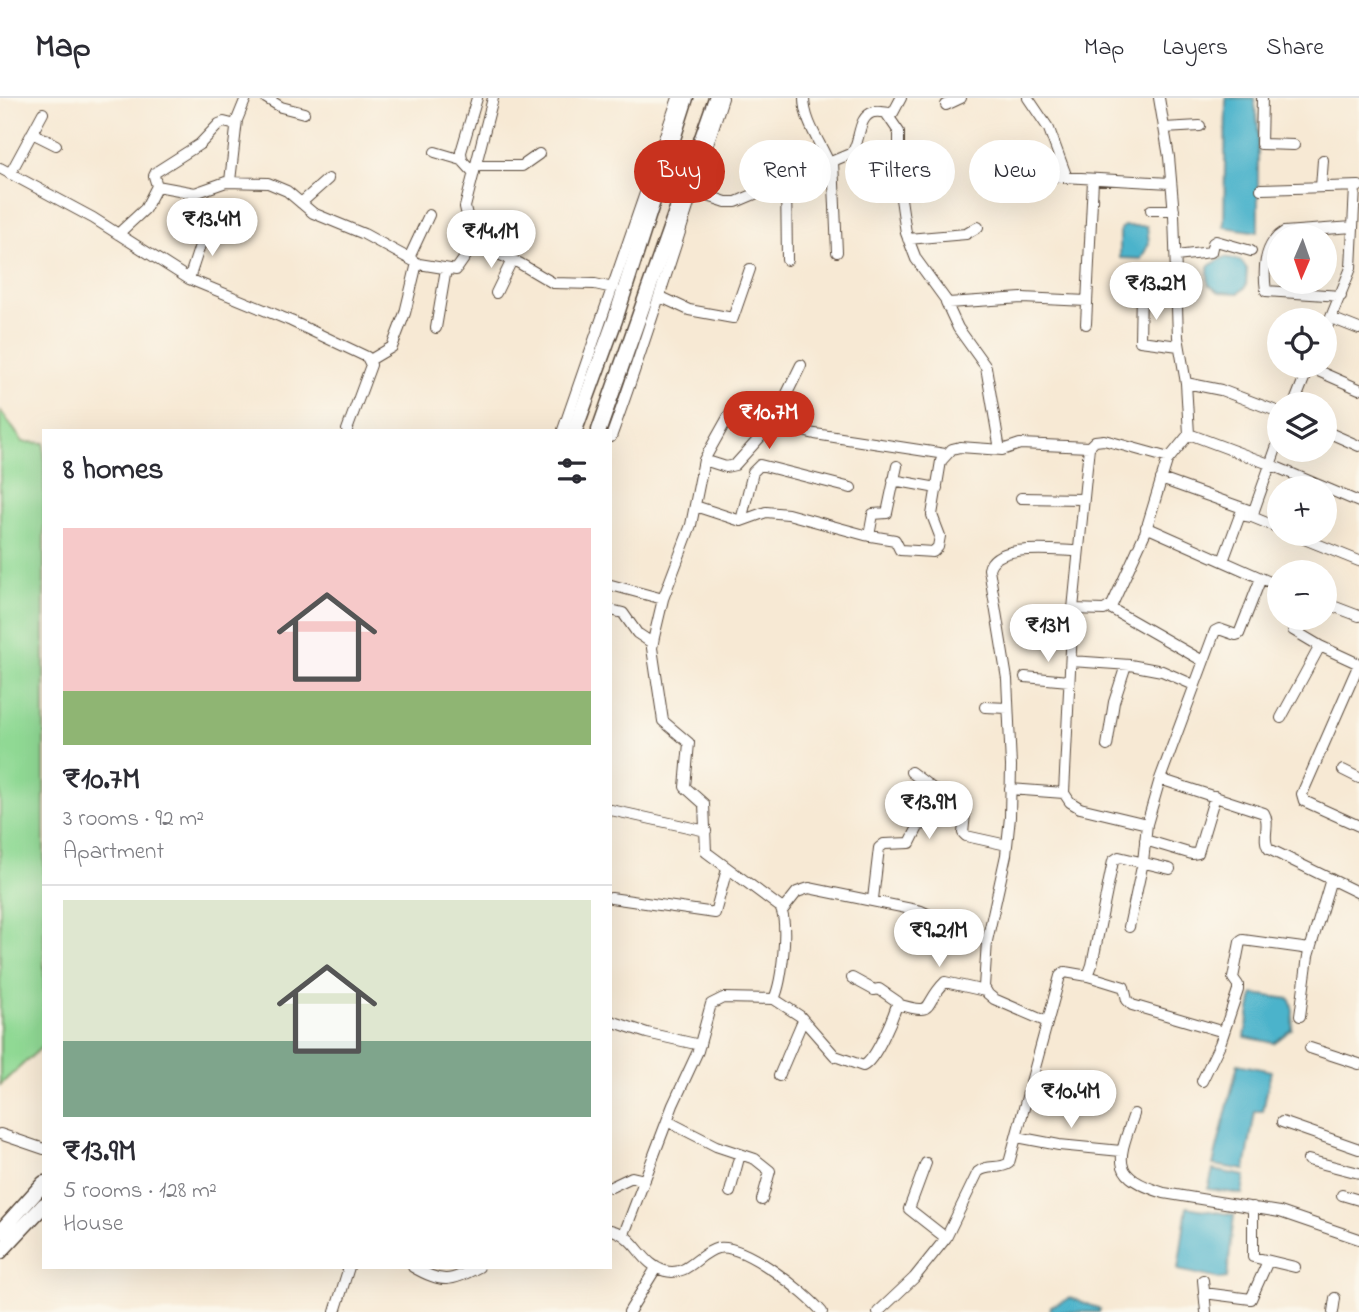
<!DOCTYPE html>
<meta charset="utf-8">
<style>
body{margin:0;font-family:"Indie Flower",sans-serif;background:#f2f2f3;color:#2b2b33;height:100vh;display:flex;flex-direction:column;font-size:26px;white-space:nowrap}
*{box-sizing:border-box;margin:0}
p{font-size:23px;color:#7c7c81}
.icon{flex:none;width:38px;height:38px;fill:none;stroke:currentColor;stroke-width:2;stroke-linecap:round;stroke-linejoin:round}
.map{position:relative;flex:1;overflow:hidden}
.details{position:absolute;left:42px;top:331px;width:570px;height:840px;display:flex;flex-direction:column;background:#fff;border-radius:0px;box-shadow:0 7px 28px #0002}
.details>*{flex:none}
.hud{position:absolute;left:634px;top:42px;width:620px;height:63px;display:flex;gap:14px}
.needle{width:46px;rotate:182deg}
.tools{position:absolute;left:1267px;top:126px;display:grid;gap:14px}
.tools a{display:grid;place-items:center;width:70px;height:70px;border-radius:50%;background:#fff;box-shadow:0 7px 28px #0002;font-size:35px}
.price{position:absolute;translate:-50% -60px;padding:0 16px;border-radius:24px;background:#fff;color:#222;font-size:23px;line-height:46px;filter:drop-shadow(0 2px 4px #0008)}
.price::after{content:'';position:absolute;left:50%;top:42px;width:21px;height:16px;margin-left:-10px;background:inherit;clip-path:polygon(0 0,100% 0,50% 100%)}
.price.current{background:#c8321e;color:#fff}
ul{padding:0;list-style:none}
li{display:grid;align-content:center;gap:14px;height:371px;padding:0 21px}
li+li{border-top:2px solid #e1e1e2}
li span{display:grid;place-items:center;height:217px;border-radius:0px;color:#555}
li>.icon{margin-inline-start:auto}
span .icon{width:126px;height:126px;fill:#fffc;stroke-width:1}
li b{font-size:30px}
h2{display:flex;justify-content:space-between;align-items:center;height:84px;padding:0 21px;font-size:30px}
.tag{padding:0 24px;border-radius:32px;background:#fff;box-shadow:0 7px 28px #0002;font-size:24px;line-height:63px}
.tag.current{background:#c8321e;color:#fff}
header{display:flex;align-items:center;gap:42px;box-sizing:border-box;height:98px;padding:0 35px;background:#fff;border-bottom:2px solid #e1e1e2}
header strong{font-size:33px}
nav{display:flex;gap:38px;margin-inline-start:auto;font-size:24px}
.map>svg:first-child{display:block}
.green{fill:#90d994;stroke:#668259;stroke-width:2}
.water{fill:#4cb3cb;stroke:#446e74;stroke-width:2}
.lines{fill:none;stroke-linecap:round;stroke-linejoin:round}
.minor-casing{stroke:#574739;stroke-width:12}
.highway-casing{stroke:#574739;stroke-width:17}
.minor{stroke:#fff;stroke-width:10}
.highway{stroke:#fff;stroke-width:14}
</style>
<header>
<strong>Map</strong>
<nav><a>Map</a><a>Layers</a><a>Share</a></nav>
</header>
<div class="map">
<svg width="1359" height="1214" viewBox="0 0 1359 1214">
<rect width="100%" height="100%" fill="#fbf7ec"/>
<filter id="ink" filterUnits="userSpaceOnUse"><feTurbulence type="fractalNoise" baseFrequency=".0143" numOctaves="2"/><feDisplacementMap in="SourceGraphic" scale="14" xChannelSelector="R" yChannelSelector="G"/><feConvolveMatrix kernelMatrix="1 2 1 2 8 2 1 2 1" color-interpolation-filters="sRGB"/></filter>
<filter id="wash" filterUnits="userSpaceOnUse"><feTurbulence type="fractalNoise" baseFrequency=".00686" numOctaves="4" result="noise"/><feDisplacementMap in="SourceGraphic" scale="28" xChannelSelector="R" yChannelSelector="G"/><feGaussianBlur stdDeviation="1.57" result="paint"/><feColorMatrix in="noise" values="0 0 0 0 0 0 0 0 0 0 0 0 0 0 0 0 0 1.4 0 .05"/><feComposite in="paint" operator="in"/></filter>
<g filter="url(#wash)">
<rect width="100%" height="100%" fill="#f7e9d4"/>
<!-- green -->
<path class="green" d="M0,312L23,344L44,345V947L0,987Z"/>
<!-- water -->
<path class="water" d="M1226,0H1254L1258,27V134L1224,129Z
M1124,128H1147L1149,145L1141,161L1120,160V131Z
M1225,159L1241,163L1247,171L1246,188L1239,195L1219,194L1208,186V168Z
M1253,896L1290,901L1293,912L1292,931L1274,945L1245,939Z
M1238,966L1271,973L1263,1013H1255L1245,1072L1213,1067Z
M1213,1072L1245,1078L1242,1096L1208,1091Z
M1187,1109L1234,1117L1227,1180L1220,1181L1178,1172Z
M1071,1200L1100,1211L1099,1214H1050L1051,1208Z"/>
</g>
<g filter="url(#ink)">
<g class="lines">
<defs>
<path id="minor" d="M266,0L281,9L304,15
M493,0L465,109L473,142L477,147L519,165L553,185L595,186L613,190
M804,0C804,23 820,44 829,65
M1028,0L1049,31L1067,80
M1159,0L1169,59L1174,116L1178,239L1186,285L1189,336L1269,366L1359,404
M1262,0L1261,46L1294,47
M946,7L961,0
M886,15L899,34V87L906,135L916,161L948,205L1022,200L1087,203
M1164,30L1200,28
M32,35L56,47
M435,54L462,62
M833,63L837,154
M474,68H522L539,56
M0,70L93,120L189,181L291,223L367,259L371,267L347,332
M472,73L462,62L461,54L477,0
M10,76L43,15
M1010,76L1170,85
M230,83L237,22L246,0
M786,83L787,162
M157,88L154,78L156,74L200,46L219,26L224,24L236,27
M1321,89L1323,62
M1261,91L1359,88
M693,93L726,104H736L852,55C861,43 857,18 874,14C880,13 887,15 893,15L901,0
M301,105L328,81
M1151,112H1174
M118,136L145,111L157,88L195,95L226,84L268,85L287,93L313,115L364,136L419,166L456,172L475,145
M908,141L966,136L978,129
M1176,158L1211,154L1213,145L1216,143L1251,153
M409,160L429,117
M189,181L206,129
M1141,192L1140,243L1179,248
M496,195L512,162
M1341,198L1266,193C1263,172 1264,146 1284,134L1353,129
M661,199L689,212L733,220L750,171
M946,204L958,230L986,269L1000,352
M1331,220L1359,231
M1086,226L1093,82
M436,230L446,171
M1325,234L1351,170L1355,89
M370,262L392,249L405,215L417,165
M1309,269L1359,291
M1186,285L1221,292L1279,314
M1294,306L1309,268
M772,326L815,336L945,356
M563,332L678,0
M1325,333L1359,348
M611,339C652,227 686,113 723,0
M704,362L726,369L735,367L772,326L801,267
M1161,381L1254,414
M893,382L937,390
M1021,400L1083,401
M695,408L741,423L766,414L788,416L865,437L895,442L900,452L933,454L938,449L940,438L932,417L941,363L952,351L960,349L1002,352L1020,346L1089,349
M1252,418L1279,342
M741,423L753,374L760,367L851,390
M1146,429L1279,488
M1292,436L1359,463
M869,438L873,416L887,415L897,368
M1223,463L1240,417L1252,419L1279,430
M611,487L663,501
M1325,505L1359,518
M1110,510L1203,563
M1073,511L1104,512L1112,507L1145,435L1167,363L1189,336
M611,512L623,515L637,535L652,545
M1295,520L1293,532L1320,548L1359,566
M1040,534L1072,535
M1071,563L1130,567L1162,573L1194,587
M1359,566L1302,696L1304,703L1359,728
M1025,579L1069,583
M985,609L1008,610
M1281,620L1320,548
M1107,648L1114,604L1126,567
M1343,672L1359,680
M911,674L940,696L942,700L941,714
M1160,681L1264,715C1271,726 1261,741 1269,751L1359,795
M1010,691L1064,695
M611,712L706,733
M1147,726L1080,710L1070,704L1064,695L1073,511L1089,349L1095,343L1104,342L1169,360
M1145,742L1192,756L1198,755L1215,698
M611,800L715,815L727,771
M873,801L879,750L884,746L910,745L919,727L938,724L941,714L965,716L963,735L966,738L1007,747
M782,813L797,794L809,790L921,813L987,843
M1129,829L1143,764L1147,726L1160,681L1215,533L1219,531L1236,537L1239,536L1261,480
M1088,878L1124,889L1127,902L1132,907L1224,934
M774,901L800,918L835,958L863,968C876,962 893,919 898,904L879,891L874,892L852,880
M897,906C938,918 921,908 945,884L985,893
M1300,918L1308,858L1331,781
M611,923L647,935L700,947
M1047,924L994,901L988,896L984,889L987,843L1006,757L1010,719L1011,668L1007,581L989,471C995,444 1057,453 1078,453
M1310,950L1359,966
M779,978L803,922
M1202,983L1220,946L1238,892V887L1233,880L1240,844L1243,842L1310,851
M1134,1016C1118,1062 1109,1078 1164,1095L1280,1114L1359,1141
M667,1023L716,1048L755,1061L770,1073L762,1102
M1282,1024L1359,1051
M0,1036L44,1051
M1017,1039L1059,1047L1121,1053
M1308,1062L1359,1075
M926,1065L909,1111L946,1140
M611,1089L632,1079L645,1082
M730,1094L740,1056
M1342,1097L1359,1102
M1253,1109V1159L1295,1169
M611,1132C637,1138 640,1166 665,1173C688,1179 698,1155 718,1150C744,1145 806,1195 822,1214
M624,1136L673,1007L698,953L711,906L723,900L774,901C782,884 789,825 780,809L706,754L704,706L685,689L689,645L663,623L652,550L654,539L663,501L691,427L704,362L736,305
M413,1169C442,1186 450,1184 479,1169
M1203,1182L1206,1214
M1204,1195L1251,1201L1268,1163
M335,1214L349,1169
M629,1214L656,1170
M878,1214L914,1180L946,1140L978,1074C987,1066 1000,1072 1009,1065L1060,878L1065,874L1088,878L1092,867L1113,763L1119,759L1170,771
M1333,1214L1335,1200"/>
<path id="highway" d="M575,332L615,222L686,0
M599,332L716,0
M0,1134L44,1085
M0,1154L44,1107"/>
</defs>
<!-- minor casing -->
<use href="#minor" class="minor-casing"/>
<!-- highway casing -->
<use href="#highway" class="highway-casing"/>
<!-- minor -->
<use href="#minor" class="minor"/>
<!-- highway -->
<use href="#highway" class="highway"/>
</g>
</g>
</svg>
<div class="tools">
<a><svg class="needle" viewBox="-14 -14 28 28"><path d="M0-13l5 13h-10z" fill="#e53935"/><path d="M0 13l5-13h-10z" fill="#7c7c81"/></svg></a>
<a><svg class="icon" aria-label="locate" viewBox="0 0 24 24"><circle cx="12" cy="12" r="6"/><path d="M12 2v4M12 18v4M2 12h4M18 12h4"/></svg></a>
<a><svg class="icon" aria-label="layers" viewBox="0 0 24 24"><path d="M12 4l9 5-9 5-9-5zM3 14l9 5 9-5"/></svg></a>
<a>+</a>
<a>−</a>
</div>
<b class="price" style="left:212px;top:160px">₹13.4M</b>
<b class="price" style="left:491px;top:172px">₹14.1M</b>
<b class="price" style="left:1156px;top:224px">₹13.2M</b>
<b class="price current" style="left:769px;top:353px">₹10.7M</b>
<b class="price" style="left:1048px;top:566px">₹13M</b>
<b class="price" style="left:929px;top:743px">₹13.9M</b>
<b class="price" style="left:939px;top:871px">₹9.21M</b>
<b class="price" style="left:1071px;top:1032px">₹10.4M</b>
<div class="hud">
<a class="tag current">Buy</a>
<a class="tag">Rent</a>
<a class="tag">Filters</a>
<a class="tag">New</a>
</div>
<section class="details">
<h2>8 homes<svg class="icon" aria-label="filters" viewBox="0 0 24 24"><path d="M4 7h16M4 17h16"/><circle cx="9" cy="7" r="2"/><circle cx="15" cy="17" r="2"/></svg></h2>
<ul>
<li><span style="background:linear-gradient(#f6c9c9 75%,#8fb573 0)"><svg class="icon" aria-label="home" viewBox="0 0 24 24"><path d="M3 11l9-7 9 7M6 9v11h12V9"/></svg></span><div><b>₹10.7M</b><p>3 rooms · 92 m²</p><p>Apartment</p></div></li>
<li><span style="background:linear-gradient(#dfe7d0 65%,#7fa58c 0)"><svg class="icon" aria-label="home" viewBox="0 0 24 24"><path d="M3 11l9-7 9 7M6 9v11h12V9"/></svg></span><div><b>₹13.9M</b><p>5 rooms · 128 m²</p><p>House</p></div></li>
</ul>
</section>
</div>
